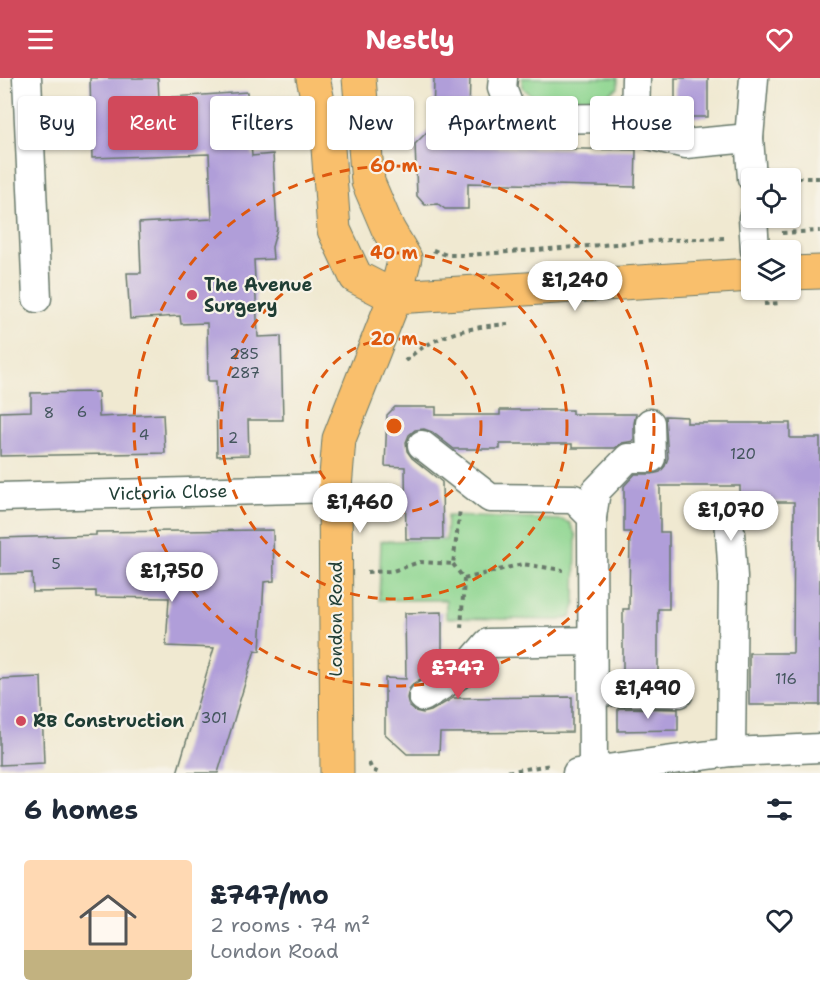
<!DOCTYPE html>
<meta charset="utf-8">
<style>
body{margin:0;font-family:"Shantell Sans",sans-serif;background:#f6f6f7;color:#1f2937;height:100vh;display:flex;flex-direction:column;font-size:22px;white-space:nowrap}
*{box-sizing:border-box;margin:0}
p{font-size:20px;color:#747a83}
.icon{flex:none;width:33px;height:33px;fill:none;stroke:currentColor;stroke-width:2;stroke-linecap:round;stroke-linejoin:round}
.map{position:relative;height:695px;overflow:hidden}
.side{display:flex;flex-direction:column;background:#fff;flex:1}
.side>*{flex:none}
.top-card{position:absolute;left:18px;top:18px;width:784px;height:54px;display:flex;gap:12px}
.tools{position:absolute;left:741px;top:90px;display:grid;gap:12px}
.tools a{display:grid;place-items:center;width:60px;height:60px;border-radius:6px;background:#fff;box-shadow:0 2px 4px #0004;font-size:30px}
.price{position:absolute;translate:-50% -51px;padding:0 14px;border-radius:21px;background:#fff;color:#222;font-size:20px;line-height:39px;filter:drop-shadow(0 2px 3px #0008)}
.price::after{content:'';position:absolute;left:50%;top:36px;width:18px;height:14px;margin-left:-9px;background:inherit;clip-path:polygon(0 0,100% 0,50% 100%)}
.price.on{background:#d1495b;color:#fff}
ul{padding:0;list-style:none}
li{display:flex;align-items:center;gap:18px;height:150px;padding:0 24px}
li+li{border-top:2px solid #e0e1e3}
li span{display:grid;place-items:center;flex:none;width:168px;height:120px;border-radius:6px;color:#555}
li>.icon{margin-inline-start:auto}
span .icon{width:72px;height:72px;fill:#fffc;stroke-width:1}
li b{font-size:26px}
h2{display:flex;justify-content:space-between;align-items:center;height:72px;padding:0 24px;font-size:26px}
.tag{padding:0 21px;border-radius:6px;background:#fff;box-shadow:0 2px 4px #0004;font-size:21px;line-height:54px}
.tag.on{background:#d1495b;color:#fff}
header{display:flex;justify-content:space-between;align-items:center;height:78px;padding:0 24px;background:#d1495b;color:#fff;font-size:27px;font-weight:700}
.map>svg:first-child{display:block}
.green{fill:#8fd691;stroke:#578a62;stroke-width:1.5}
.building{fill:#b09ed9}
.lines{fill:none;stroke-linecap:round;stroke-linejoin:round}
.minor-casing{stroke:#68796b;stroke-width:31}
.major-casing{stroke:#68796b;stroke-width:35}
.path{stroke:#68796b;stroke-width:4;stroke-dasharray:4.5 4.5;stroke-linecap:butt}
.minor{stroke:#fff;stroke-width:28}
.major{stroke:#f9bf6c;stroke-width:33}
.ring{fill:none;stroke:#de580e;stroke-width:3;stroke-dasharray:10 8}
.poi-dot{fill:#d1495b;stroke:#f7f3e8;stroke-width:2}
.labels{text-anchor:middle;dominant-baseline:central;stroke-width:4.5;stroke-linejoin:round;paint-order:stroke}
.number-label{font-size:15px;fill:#43555d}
.poi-label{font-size:18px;font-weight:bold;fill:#1f3d34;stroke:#f7f3e8;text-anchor:start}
.street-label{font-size:18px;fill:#1f3d34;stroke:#f7f3e8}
.centre{fill:#de580e;stroke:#f7f3e8;stroke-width:3}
.ring-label{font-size:18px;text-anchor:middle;font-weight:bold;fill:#de580e;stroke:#f7f3e8;stroke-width:4.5;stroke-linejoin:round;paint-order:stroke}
</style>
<header><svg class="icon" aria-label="menu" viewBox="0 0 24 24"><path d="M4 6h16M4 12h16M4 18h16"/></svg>Nestly<svg class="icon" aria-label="heart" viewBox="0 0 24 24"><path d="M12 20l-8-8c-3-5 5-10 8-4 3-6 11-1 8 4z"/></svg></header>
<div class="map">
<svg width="820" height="695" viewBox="0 0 820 695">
<rect width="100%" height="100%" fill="#f7f3e8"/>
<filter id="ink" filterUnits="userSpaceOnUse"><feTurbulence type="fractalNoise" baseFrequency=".0167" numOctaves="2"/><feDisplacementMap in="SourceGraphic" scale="12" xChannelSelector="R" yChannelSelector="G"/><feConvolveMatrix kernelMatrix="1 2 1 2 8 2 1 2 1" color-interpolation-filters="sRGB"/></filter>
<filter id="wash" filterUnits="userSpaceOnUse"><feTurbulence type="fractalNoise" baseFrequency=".008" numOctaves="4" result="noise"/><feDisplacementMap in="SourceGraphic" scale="24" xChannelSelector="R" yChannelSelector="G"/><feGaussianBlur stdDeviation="1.35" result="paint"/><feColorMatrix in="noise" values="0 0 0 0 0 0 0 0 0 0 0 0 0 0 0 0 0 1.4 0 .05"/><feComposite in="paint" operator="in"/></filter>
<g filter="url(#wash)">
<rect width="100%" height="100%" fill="#f0e9d1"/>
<!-- green -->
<path class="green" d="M522,0H618V10L592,27L540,25L522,9Z
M447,438L562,442L570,445L576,458L575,527L571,539L560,542L446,540V522H379L381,463L446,462Z"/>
<g id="blocks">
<!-- building -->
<path class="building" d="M90,0H158L159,20L247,14L252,78L273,76L277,151L272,169L273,181L254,182L258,259L281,258L283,342H248L249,377L217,378L216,303H208L207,245L181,246L180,238L130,241L127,195H141L139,145L212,141L209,76L92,80Z
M434,0H470L468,69L636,72L635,109L468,105V131H445L438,126L425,127L417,118L415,66L433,48Z
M675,0H708V39H675Z
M98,314L99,339L163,336L165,375L0,378V334L31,333V315Z
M395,329H436V337H500V332H572V336H636L634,345V363L622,365L615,370H572V366H500V371H454L432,354L424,351L415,352L409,357L406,364L407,373L412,380L442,404L443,461H406L405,389L385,388L387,337Z
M665,338L687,339V345H790V360H820V627H749V575H793L794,424H740V408H660V454H669V531H658V598L623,597V531H629L630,454H624V408L635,396H652L660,394L665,388L668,380Z
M273,452L274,503L264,504L260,573L255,572L218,695H177L214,570L166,568L169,520L96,519V513L33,514L32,495L0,496V460L96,457V454Z
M442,534V588L414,605L409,611L407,620L409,628L415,633L423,635L431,633L453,620L572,619V654L440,655L439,676H407L385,656V600L406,601L405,535Z
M41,599L44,685L0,687V601Z
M618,630L678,631V652L618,653Z"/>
</g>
</g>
<g filter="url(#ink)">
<use href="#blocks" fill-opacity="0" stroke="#68796b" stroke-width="1.5"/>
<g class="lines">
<defs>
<g id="minor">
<path d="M27,0L37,220"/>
<path d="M503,0L502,10L510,31L528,41L614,40L640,55L685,66L749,60"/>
<path d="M636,0L635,43L640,55"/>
<path d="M752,100L749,60L754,0"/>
<path d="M753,140L755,172"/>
<path d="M422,367L490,420L574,421L592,439L593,693"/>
<path id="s1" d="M0,419L335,410"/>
<path d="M592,439L596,413L628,380H651L650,345"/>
<path d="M729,441L733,499L731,674"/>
<path d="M593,613L679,615"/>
<path d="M423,619L462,595L488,565L592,563"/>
<path d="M577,695L731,674L820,670"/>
</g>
<path id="major" d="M313,0L328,70L334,152L356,199L395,219
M790,195L820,194
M395,219L752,197
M337,695L335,410L339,361L395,219L405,180L388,151L368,104L359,0"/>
</defs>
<!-- minor casing -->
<use href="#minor" class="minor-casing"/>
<!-- major casing -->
<use href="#major" class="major-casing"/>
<!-- path -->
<path class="path" d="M779,100H820
M782,155L820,153
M433,172L447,177H468L669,162L727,160
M764,226L780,225
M405,283C435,256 469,249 508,246
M453,486L464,501L461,551
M367,494L393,493L419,484L453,486L460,432
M464,501L522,486L563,492
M369,685L372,692L380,695
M499,695L551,687"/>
<!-- minor -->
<use href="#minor" class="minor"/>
<!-- major -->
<use href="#major" class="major"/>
</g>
</g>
<!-- distance rings -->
<g class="ring">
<circle cx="394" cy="348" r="87"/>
<circle cx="394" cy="348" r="173"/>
<circle cx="394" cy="348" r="260"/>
</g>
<!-- markers -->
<g class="poi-dot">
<circle cx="192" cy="217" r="6"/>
<circle cx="21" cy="643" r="6"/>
</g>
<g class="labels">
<!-- number labels -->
<g class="number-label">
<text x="244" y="276">285</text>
<text x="245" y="295">287</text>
<text x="82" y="334">6</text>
<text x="49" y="335">8</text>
<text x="144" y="357">4</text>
<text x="233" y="360">2</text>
<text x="743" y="376">120</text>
<text x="56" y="486">5</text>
<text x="786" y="601">116</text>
<text x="214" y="640">301</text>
</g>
<!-- poi labels -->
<g class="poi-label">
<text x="204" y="207">The Avenue<tspan x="204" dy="21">Surgery</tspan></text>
<text x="33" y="643">RB Construction</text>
</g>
<!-- street labels -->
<g class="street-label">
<text stroke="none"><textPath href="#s1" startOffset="168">Victoria Close</textPath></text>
<text transform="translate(336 541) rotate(-90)">London Road</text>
</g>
</g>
<circle cx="394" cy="348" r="9" class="centre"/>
<g class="ring-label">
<text x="394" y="94">60 m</text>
<text x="394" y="181">40 m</text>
<text x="394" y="267">20 m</text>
</g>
</svg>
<div class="tools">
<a><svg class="icon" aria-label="locate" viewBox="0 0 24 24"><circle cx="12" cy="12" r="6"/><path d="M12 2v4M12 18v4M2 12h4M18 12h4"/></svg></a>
<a><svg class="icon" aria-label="layers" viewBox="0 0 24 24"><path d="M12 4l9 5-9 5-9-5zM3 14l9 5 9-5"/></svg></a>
</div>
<b class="price" style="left:575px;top:234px">£1,240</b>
<b class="price" style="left:360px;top:456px">£1,460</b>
<b class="price" style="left:731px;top:464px">£1,070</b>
<b class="price" style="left:172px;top:525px">£1,750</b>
<b class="price on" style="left:458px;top:622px">£747</b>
<b class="price" style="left:648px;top:642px">£1,490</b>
<div class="top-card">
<a class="tag">Buy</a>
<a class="tag on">Rent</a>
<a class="tag">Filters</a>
<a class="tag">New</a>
<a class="tag">Apartment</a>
<a class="tag">House</a>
</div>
</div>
<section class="side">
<h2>6 homes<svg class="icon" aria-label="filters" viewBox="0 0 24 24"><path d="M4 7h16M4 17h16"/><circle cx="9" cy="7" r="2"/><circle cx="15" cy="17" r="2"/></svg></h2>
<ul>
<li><span style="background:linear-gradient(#ffd9b3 75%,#c2b280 0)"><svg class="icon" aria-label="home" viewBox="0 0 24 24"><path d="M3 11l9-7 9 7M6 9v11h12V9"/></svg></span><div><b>£747/mo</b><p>2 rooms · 74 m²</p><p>London Road</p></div><svg class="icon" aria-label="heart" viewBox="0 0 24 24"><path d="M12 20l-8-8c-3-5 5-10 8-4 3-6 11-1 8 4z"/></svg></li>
</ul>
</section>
